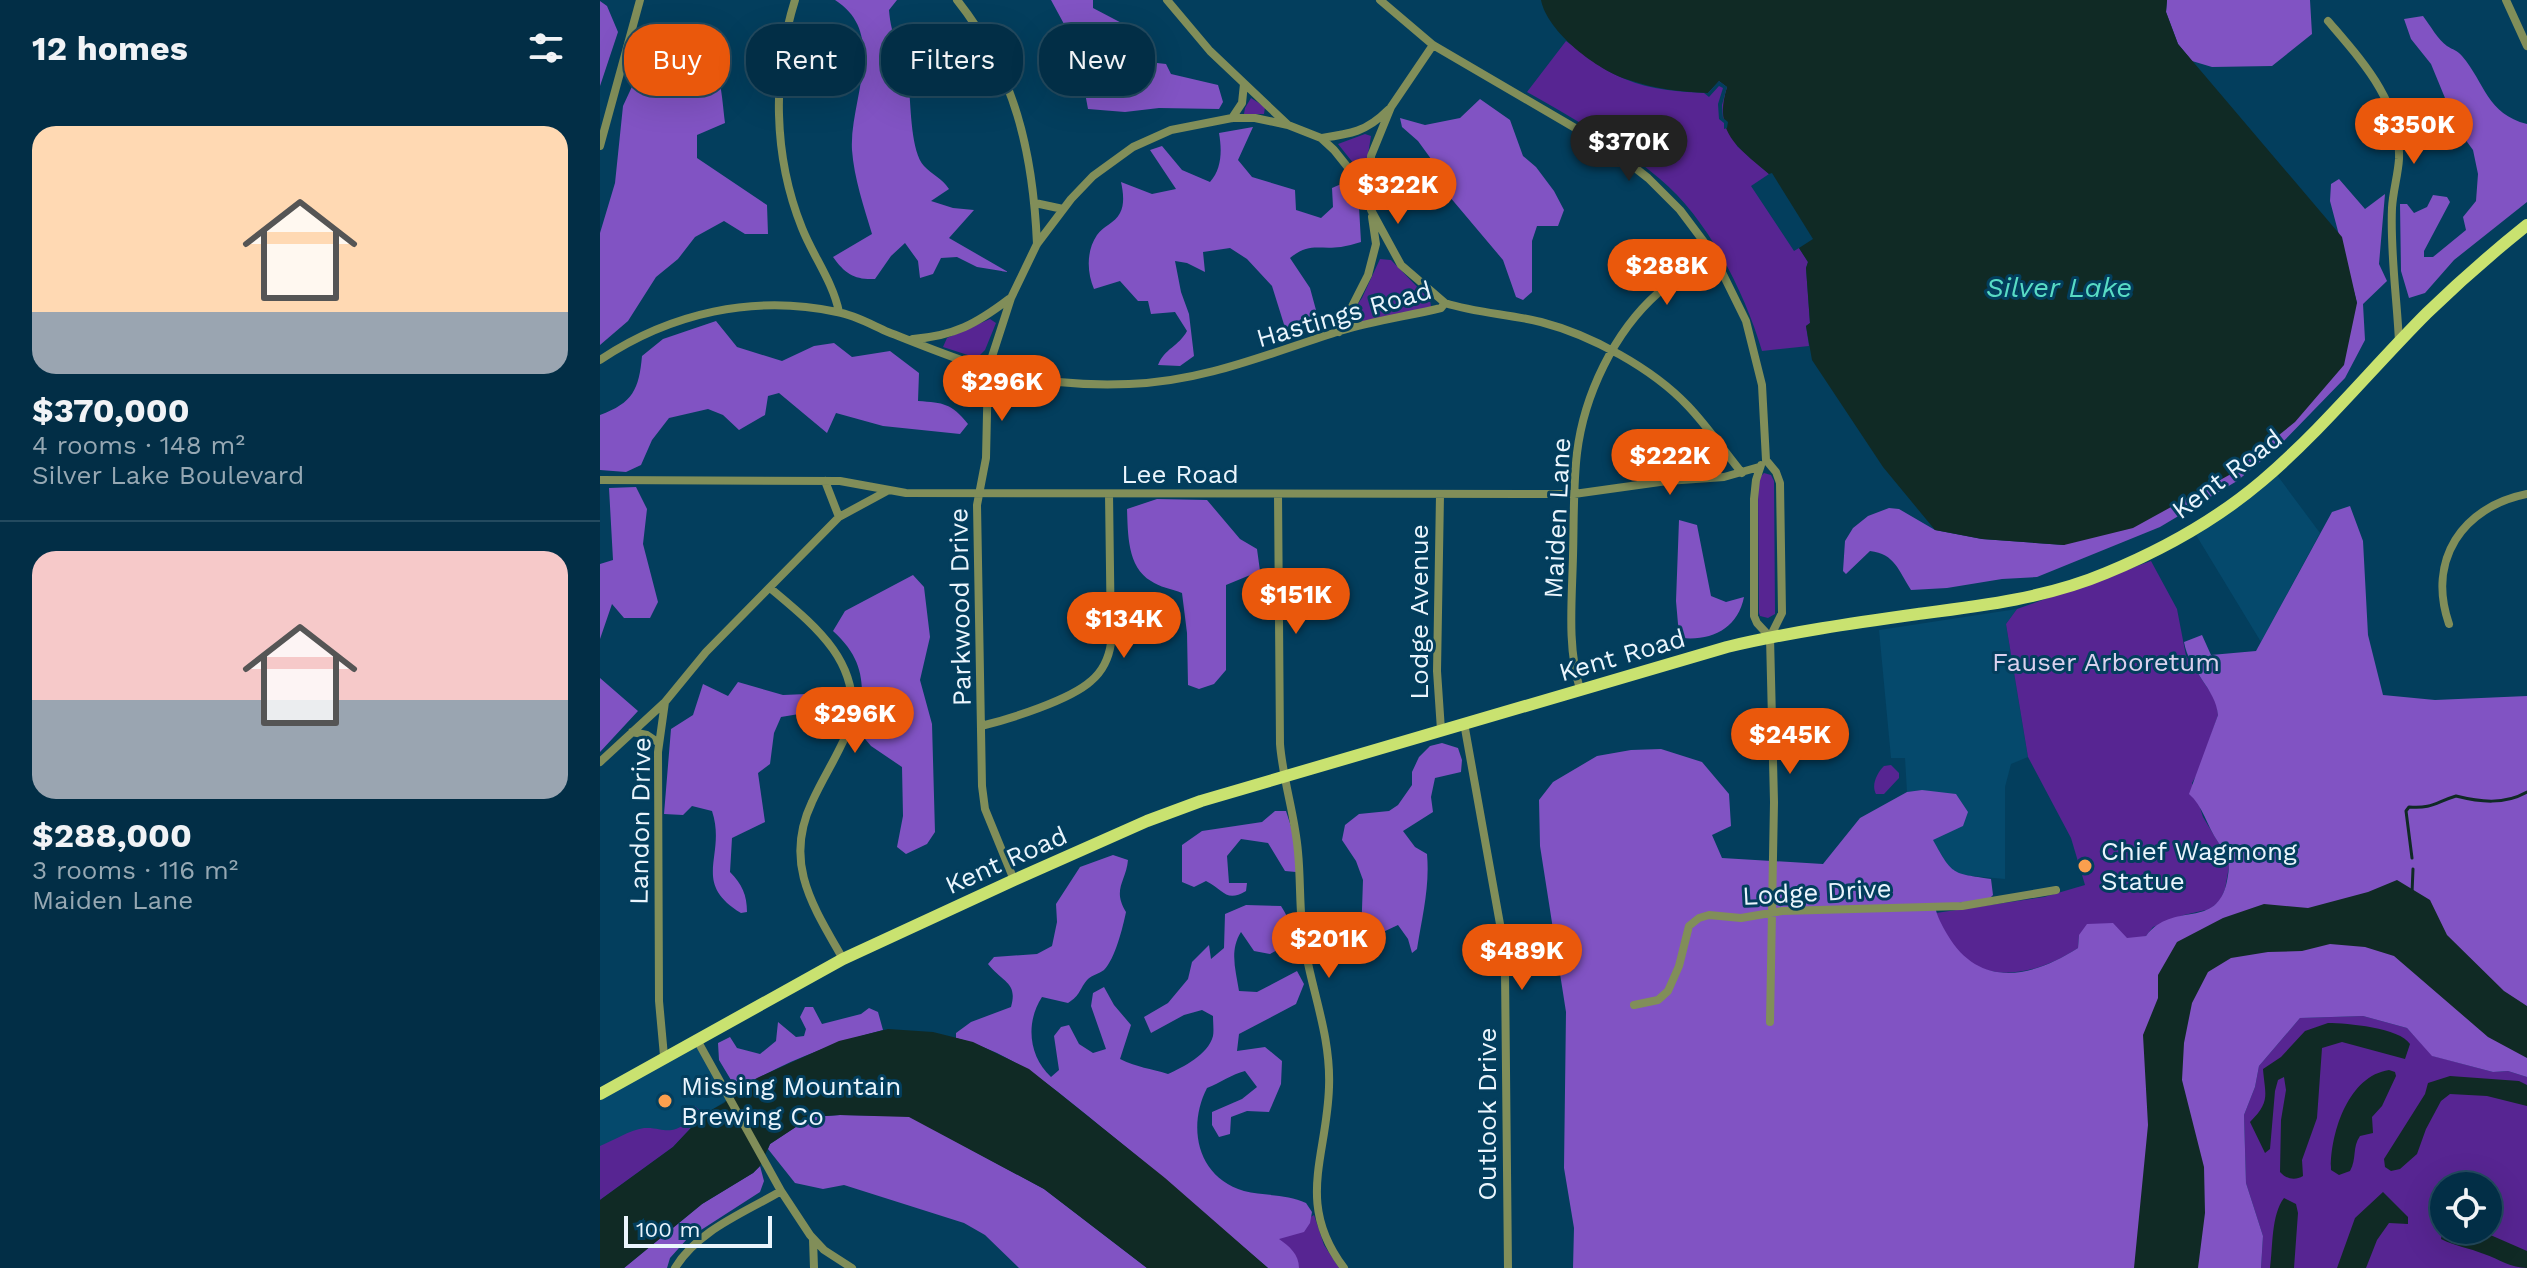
<!DOCTYPE html>
<meta charset="utf-8">
<style>
body{margin:0;font-family:"Work Sans",sans-serif;background:#0c364d;color:#f1f3f6;height:100vh;display:flex;flex-direction:column;font-size:30px;white-space:nowrap}
*{box-sizing:border-box;margin:0}
p{font-size:26px;color:#96a8b3}
.icon{flex:none;width:44px;height:44px;fill:none;stroke:currentColor;stroke-width:2;stroke-linecap:round;stroke-linejoin:round}
.map{position:relative;flex:1;overflow:hidden}
.details{display:flex;flex-direction:column;background:#022e46;width:600px}
.details>*{flex:none}
.guide{position:absolute;left:24px;top:24px;width:760px;height:72px;display:flex;gap:16px}
.tools{position:absolute;left:1830px;top:1172px;display:grid;gap:16px}
.tools a{display:grid;place-items:center;width:72px;height:72px;border-radius:50%;background:#022e46;box-shadow:0 8px 32px #0002,0 0 0 2px #234a5f;font-size:40px}
.scale{position:absolute;left:24px;bottom:20px;width:148px;box-sizing:border-box;padding-left:8px;border:4px solid #eaf5fd;border-top:0;font-size:22px;line-height:28px;white-space:nowrap;color:#eaf5fd;-webkit-text-stroke:6px #033e5d;paint-order:stroke}
.price{position:absolute;translate:-50% -68px;padding:0 18px;border-radius:28px;background:#ea580c;color:#fff;font-size:26px;line-height:52px;filter:drop-shadow(0 2px 4px #0008)}
.price::after{content:'';position:absolute;left:50%;top:48px;width:24px;height:18px;margin-left:-12px;background:inherit;clip-path:polygon(0 0,100% 0,50% 100%)}
.price.on{background:#222;color:#fff}
ul{padding:0;list-style:none}
li{display:grid;align-content:center;gap:16px;height:424px;padding:0 32px}
li+li{border-top:2px solid #234a5f}
li span{display:grid;place-items:center;height:248px;border-radius:24px;color:#555}
li>.icon{margin-inline-start:auto}
span .icon{width:144px;height:144px;fill:#fffc;stroke-width:1}
li b{font-size:34px}
h2{display:flex;justify-content:space-between;align-items:center;height:96px;padding:0 32px;font-size:34px}
.chip{padding:0 28px;border-radius:32px;background:#022e46;box-shadow:0 8px 32px #0002,0 0 0 2px #234a5f;font-size:28px;line-height:72px}
.chip.on{background:#ea580c;color:#fff}
main{display:flex;flex:1;min-height:0}
.map>svg:first-child{display:block}
.built{fill:#05496c}
.green{fill:#572592;fill-rule:evenodd}
.forest{fill:#8153c3}
.water{fill:#102a25}
.pier{fill:#033e5d}
.lines{fill:none;stroke-linecap:round;stroke-linejoin:round}
.stream{stroke:#102a25;stroke-width:3}
.street{stroke:#818e59;stroke-width:8}
.primary{stroke:#c9e270;stroke-width:12}
.poi-dot{fill:#fa9f4e;stroke:#033e5d;stroke-width:3}
.labels{text-anchor:middle;dominant-baseline:central;stroke-width:6;stroke-linejoin:round;paint-order:stroke}
.street-label{font-size:26px;fill:#eaf5fd;stroke:#033e5d}
.park-label{font-size:26px;fill:#dad1ed;stroke:#033e5d}
.poi-label{font-size:26px;fill:#eaf5fd;stroke:#033e5d;text-anchor:start}
.water-label{font-size:28px;font-style:italic;fill:#58dbc4;stroke:#033e5d}
</style>
<main>
<section class="details">
<h2>12 homes<svg class="icon" aria-label="filters" viewBox="0 0 24 24"><path d="M4 7h16M4 17h16"/><circle cx="9" cy="7" r="2"/><circle cx="15" cy="17" r="2"/></svg></h2>
<ul>
<li><span style="background:linear-gradient(#ffd9b3 75%,#9aa5b1 0)"><svg class="icon" aria-label="home" viewBox="0 0 24 24"><path d="M3 11l9-7 9 7M6 9v11h12V9"/></svg></span><div><b>$370,000</b><p>4 rooms · 148 m²</p><p>Silver Lake Boulevard</p></div></li>
<li><span style="background:linear-gradient(#f6c9c9 60%,#9aa5b1 0)"><svg class="icon" aria-label="home" viewBox="0 0 24 24"><path d="M3 11l9-7 9 7M6 9v11h12V9"/></svg></span><div><b>$288,000</b><p>3 rooms · 116 m²</p><p>Maiden Lane</p></div></li>
</ul>
</section>
<div class="map">
<svg width="1927" height="1268" viewBox="0 0 1927 1268">
<rect width="100%" height="100%" fill="#033e5d"/>
<!-- built -->
<path class="built" d="M1674,471L1720,533L1661,642L1593,530Z
M1417,609L1406,624L1428,757L1411,764L1405,787V879L1360,875L1351,870L1332,840L1345,834L1322,790L1307,792L1305,758H1291L1279,630Z
M97,1040L130,1098L104,1115L73,1147L0,1200V1094Z"/>
<!-- green -->
<path class="green" d="M966,41C984,54 1003,71 1025,79C1051,90 1080,92 1108,93L1119,81L1127,87L1137,146L1169,174L1151,186L1194,251L1199,248L1208,262L1206,268L1210,323L1206,326L1209,346L1162,351C1145,293 1108,219 1060,179C1020,145 973,118 927,92Z
M651,98L665,107L664,114H644L645,108Z
M765,134L771,136L765,173L762,174L738,144Z
M780,259L791,260L830,300L831,307L757,323L751,321L750,315L762,298Z
M390,319L396,323L385,350L377,358L343,347L347,338Z
M1164,473L1171,475L1174,481L1175,610V614L1168,618L1160,616L1159,613L1158,479Z
M1551,561L1577,609L1586,656L1617,702L1618,715L1599,771L1592,783L1603,817L1618,842L1626,850L1630,861L1625,889L1620,901L1610,909L1584,915L1553,927L1546,936L1538,939L1479,935L1478,948C1423,984 1358,987 1336,913L1444,897L1485,885L1471,838L1428,757L1406,624L1417,609Z
M1291,765L1299,773V778L1284,794H1276C1271,785 1277,773 1284,766Z
M1763,1016L1807,1028L1833,1056L1893,1072L1908,1071L1927,1077V1268H1661L1663,1236L1646,1183L1644,1115L1655,1087L1659,1066L1700,1018ZM1844,1186H1888V1230H1844Z
M95,1106L104,1114L73,1147L0,1200V1146C13,1141 29,1130 44,1128C65,1127 66,1137 89,1122L91,1108Z
M714,1215L724,1245L739,1268H693L676,1238Z"/>
<!-- forest -->
<path class="forest" d="M235,0H297L289,10C291,38 301,55 319,75L309,88C311,108 311,152 324,166C332,175 342,178 349,189L331,201L353,208L374,210L349,238L408,272L377,267L357,257L341,258L333,274L320,278L318,261L305,243L291,256L275,279C255,280 245,274 233,257L272,234C264,207 254,178 252,150C249,101 289,34 235,0Z
M451,0H493V8L533,29L534,44L518,53L519,67L548,62L566,64L571,74L618,85L623,102L619,109L559,108L525,112L488,109L480,66L464,24Z
M1567,0H1710L1712,34L1672,66L1612,67L1592,61L1578,44L1566,12Z
M0,1L7,6L18,32L0,86Z
M1823,16C1830,25 1838,40 1847,46C1853,50 1857,50 1862,56C1885,83 1887,114 1927,124V202L1854,260L1825,293L1809,298L1801,271L1800,204H1807L1814,213L1827,207L1833,195L1847,197L1850,202L1824,251V257H1833L1866,230L1863,217L1876,201L1878,174L1873,150L1862,135L1827,140L1815,126L1818,114L1835,111L1845,98L1831,64L1811,39L1804,19Z
M52,25C63,27 78,28 88,34C121,54 121,89 125,123L97,135V158L167,205L168,234H145L124,221L95,237L78,259L56,277L28,321L0,345V233L15,183L23,106L42,65Z
M880,99L910,120L923,156L936,167L954,191L964,210L958,226H937L932,241V292L923,300L916,297L903,260L844,190L834,163L818,141L802,127L800,118L825,125L860,118Z
M653,127L638,160L652,177L695,190L696,210L721,218L733,207L732,188L748,181L759,207L761,242C754,244 747,246 741,247C718,250 710,242 690,258L710,288L716,310L705,325L687,334L672,286L647,259L630,248L603,252L605,272L587,263L575,261L581,292L589,314L594,356L580,366L558,365C564,349 579,346 587,331L575,312L551,314L548,301H538L520,281L494,289C487,273 486,251 497,235C503,226 515,223 520,213C525,204 523,191 521,182L552,194L576,189L550,150L562,146L582,170L610,182C622,169 622,150 619,133Z
M1739,179L1765,209L1785,194L1779,264L1787,281L1763,304L1765,340L1745,378L1679,446L1637,481L1560,527L1437,577L1402,579L1347,588L1311,590C1298,570 1295,554 1270,551L1246,574L1243,571L1245,541L1253,528L1268,516L1289,508L1299,509L1335,530L1382,539L1464,545L1757,303L1730,201L1731,184Z
M116,321L137,347L182,361L214,346L234,343L252,357L290,351L319,373L318,401C344,403 351,403 368,424L360,434L283,426L236,413L227,433L179,393L168,396L165,415L139,430L123,415L108,409L69,418L52,440L41,465L26,472L0,470V415C33,403 39,389 42,356L63,339Z
M36,487L47,509L43,544L58,602L50,618H24L12,604L0,639V564L13,560L9,488Z
M557,499L607,500L640,539L657,549L660,571L626,585V670L614,684L599,689L588,685L587,633L582,593C572,589 559,587 551,581C527,567 528,533 527,509Z
M1750,506L1763,541L1768,635L1783,695L1835,700L1927,696V1077L1908,1071L1893,1072L1832,1056L1807,1028L1763,1016L1700,1018L1659,1066L1655,1087L1644,1115L1646,1183L1663,1236L1661,1268H973L974,1228L964,1168L966,1012L940,846L939,800L953,782L997,756L1031,750L1061,749L1102,762L1129,794L1131,826L1112,835L1122,858L1223,864L1260,818L1307,792L1322,790L1356,794L1368,812L1363,826L1333,840C1353,876 1352,873 1391,879L1393,895L1389,899L1335,906C1337,917 1342,925 1347,934C1379,989 1431,978 1478,948L1479,935L1487,924L1513,923L1527,938L1546,936C1573,900 1617,931 1627,881C1631,860 1629,858 1618,842C1607,826 1603,806 1589,794L1618,715C1616,689 1589,671 1584,642L1602,635L1611,655L1656,651L1732,512Z
M1079,520L1097,525L1111,596L1126,602L1144,597C1138,628 1112,641 1082,638L1078,624L1076,601Z
M313,575L324,587L330,637L320,680L332,724L335,832L327,844L306,854L297,847L303,816L302,767L271,746L260,733C263,688 268,663 233,631L245,611Z
M0,678L38,711L0,752Z
M138,682L183,695L207,694L214,705L199,714L181,717L174,733L170,764L158,773L165,822L132,838L130,872C142,884 147,895 147,912L141,913C90,882 127,856 112,811L92,806L83,815L64,814L71,729L93,715L103,684L128,696Z
M842,743L858,748L862,760L861,772L835,778L831,797L833,812L803,831L815,847L827,854C830,887 822,917 817,949L812,953L808,939L798,925L783,932L781,940L769,943L763,942L761,938L763,880L756,861L742,840L745,825L759,814L789,811L798,805L812,785V772L819,757L830,746Z
M675,811H686L698,848L696,872L685,871L668,843L641,839L627,856L629,883H647L646,891C626,903 624,890 606,881L594,887L582,882V845L602,831L662,822Z
M513,855L528,860C526,882 512,889 526,912C523,927 515,959 504,970C499,974 492,975 488,979C479,989 481,995 468,1003L442,997C425,1023 429,1057 451,1077L459,1070L454,1036L461,1027L469,1025L479,1044L493,1053L506,1049L491,1006L493,993L504,987L514,1005L531,1025L520,1059C538,1068 550,1068 568,1074C583,1067 608,1055 613,1036C614,1031 613,1022 613,1016L602,1010L584,1015L551,1033L544,1017L568,1003L588,979L592,962L609,945L611,959L624,948L625,914L646,905L681,906C690,920 693,928 688,944L670,954L654,951L641,932C629,951 636,971 639,991L657,992L697,971L704,984L696,1004L639,1034L637,1051L665,1047L682,1061L681,1084L669,1112L647,1111L631,1117L630,1134L619,1137L612,1125V1112L642,1099L657,1087L645,1071C632,1074 620,1083 607,1088C587,1127 597,1177 644,1191C664,1196 687,1194 706,1203L712,1212L710,1223L704,1232L679,1239C689,1246 699,1254 699,1268H668C612,1221 558,1172 500,1126C453,1088 416,1054 356,1038V1033L371,1022L411,1007C418,982 403,983 388,964L394,957L437,954L452,946L457,922L456,904L480,867Z
M205,1007H213L222,1024L261,1014L269,1008L278,1012L283,1030C232,1043 182,1063 137,1090L119,1060L118,1043L130,1037L137,1048L160,1054L176,1041L178,1022L196,1037L204,1036L206,1029L200,1017Z
M240,1115L309,1116L444,1189L547,1268H419L385,1235L364,1223L244,1185L223,1189L195,1183L168,1149L170,1144L211,1117Z
M160,1166L164,1181L160,1192L87,1239L70,1258L67,1268H24L102,1204L153,1173Z"/>
<!-- water -->
<path class="water" d="M941,0H1567L1566,12L1578,44L1742,237L1757,303L1744,365L1695,422L1631,474L1533,528L1464,545L1382,539L1335,530L1283,467L1212,360L1206,326L1210,323L1206,268L1208,262L1199,248L1213,239L1172,173L1169,174C1137,147 1113,132 1127,87L1119,81L1108,93C1081,92 1055,89 1029,80C998,71 947,32 941,0Z
M1797,880L1830,900L1847,935L1904,991L1927,1006V1058L1888,1037L1794,956L1765,947L1730,944L1702,951L1668,952L1631,958L1608,972L1592,1003L1584,1043L1582,1080L1604,1167L1605,1213L1598,1268H1534L1548,1125L1543,1035L1558,998V975L1577,942L1623,918L1664,904L1708,908L1768,892Z
M1728,1023C1747,1023 1800,1028 1810,1044L1805,1059L1742,1042L1722,1048L1717,1118L1702,1160L1703,1176C1695,1181 1686,1179 1680,1172L1681,1120L1686,1090L1684,1077L1678,1080L1675,1091L1670,1149L1665,1153L1650,1122C1671,1101 1665,1095 1663,1069L1681,1057L1705,1031Z
M288,1029L333,1032L373,1042L429,1069L565,1178L668,1268H547L444,1189L309,1117L240,1115L211,1117L170,1144L160,1166L153,1173L102,1204L24,1268H0V1200L73,1147L104,1114L124,1103L137,1090L157,1078L239,1041Z
M1789,1070L1795,1072L1796,1076L1782,1106L1772,1117L1773,1133L1760,1136C1752,1147 1757,1159 1750,1171L1739,1175L1731,1170C1730,1134 1748,1076 1789,1070Z
M1850,1076L1919,1081L1927,1085V1106L1887,1096L1850,1094L1841,1101L1826,1129L1817,1154L1800,1169L1791,1171L1785,1167L1784,1159L1825,1094L1828,1083Z
M1783,1192L1808,1217V1224L1789,1223L1777,1240L1766,1268H1737L1755,1218Z
M1684,1198L1696,1204L1698,1213L1694,1268H1670C1673,1247 1671,1215 1684,1198Z
M1844,1224V1230H1879L1927,1251V1268C1911,1268 1899,1259 1884,1254C1869,1248 1855,1246 1841,1239Z"/>
<!-- pier -->
<path class="pier" d="M1119,81L1127,87L1122,105L1123,118L1128,122L1127,128L1124,129V123L1119,119L1118,104L1123,88L1119,86L1109,97L1104,93H1108Z"/>
<g class="lines">
<!-- stream -->
<path class="stream" d="M1812,858L1806,811L1809,807C1832,809 1836,802 1856,796C1880,802 1904,805 1927,792
M1812,893L1813,869"/>
<!-- street -->
<path class="street" d="M195,0C172,74 173,156 202,228C213,256 233,282 239,312
M357,0C415,73 433,152 437,244
M567,0L610,51L688,125L721,138L734,150L762,185L771,210L801,265L845,303
M780,0L833,45L1011,149L1048,178L1080,210L1113,254L1146,321L1162,385L1166,460L1176,472L1180,483L1182,613L1170,637
M1906,0L1927,46
M1728,21C1762,61 1801,102 1799,159C1798,175 1793,191 1792,208C1790,252 1797,298 1799,342
M632,118L642,103L644,84
M721,138C750,134 766,132 788,110
M0,146L40,0
M771,199V156L791,107L833,45
M435,203L463,209
M739,332L768,275L776,244L772,217
M313,339C354,336 376,324 409,299
M0,360C70,313 154,294 237,312C255,315 272,325 288,332C316,343 345,355 373,364C423,381 477,386 529,384C603,382 670,353 740,331C773,321 808,316 841,308L845,303C876,313 909,314 941,322C991,335 1052,368 1088,406C1108,427 1124,451 1142,473
M1161,465L1156,480L1154,499V616L1157,623L1170,637
M0,480L240,481L306,493L974,494L1067,481L1124,477L1159,467
M225,481L239,517
M678,494L680,744C683,781 695,815 698,852C701,882 699,913 704,943C712,992 731,1036 729,1087C727,1157 695,1203 744,1268
M840,495L837,671L841,730
M170,588C214,625 261,661 251,723C241,751 224,775 212,802C183,863 213,906 243,959
M1849,624C1827,560 1862,507 1927,494
M1170,637L1174,802L1170,1022
M980,689C967,647 972,600 973,556C974,522 973,487 977,453C984,395 1014,332 1058,293C1075,279 1095,267 1113,254
M864,723L900,924L905,971L908,1268
M381,726C410,719 470,700 491,681C503,671 509,657 511,643L509,494
M32,732L47,735L59,743
M0,762L64,703
M414,880L385,809L382,786L377,505L386,458L388,369L411,298L437,244L471,199L493,176L533,147L571,130L632,118H655L688,125
M1034,1005L1058,1000L1068,991L1079,966L1089,926L1099,918L1109,915L1141,918L1182,911L1362,906L1456,890
M97,1040L181,1191L210,1235L224,1250L252,1268
M64,1056L59,1001L58,752L65,702L106,652L239,517L287,491
M213,1239L214,1268
M75,1268C98,1230 144,1213 181,1191"/>
<!-- primary -->
<path class="primary" d="M0,1094L243,959L414,880L547,821L601,801L1127,647C1190,632 1254,623 1318,614C1381,606 1447,598 1506,573C1562,550 1616,520 1662,481C1722,430 1771,369 1827,313C1859,282 1892,253 1927,225"/>
</g>
<!-- markers -->
<g class="poi-dot">
<circle cx="1485" cy="866" r="8"/>
<circle cx="65" cy="1101" r="8"/>
</g>
<g class="labels">
<!-- street labels -->
<g class="street-label">
<text transform="translate(744 314) rotate(-16)">Hastings Road</text>
<text x="580" y="474">Lee Road</text>
<text transform="translate(1627 474) rotate(-37)">Kent Road</text>
<text transform="translate(957 518) rotate(-87)">Maiden Lane</text>
<text transform="translate(360 607) rotate(-91)">Parkwood Drive</text>
<text transform="translate(819 612) rotate(-90)">Lodge Avenue</text>
<text transform="translate(1022 655) rotate(-16)">Kent Road</text>
<text transform="translate(40 821) rotate(-89)">Landon Drive</text>
<text transform="translate(406 860) rotate(-24)">Kent Road</text>
<text transform="translate(1217 892) rotate(-3)">Lodge Drive</text>
<text transform="translate(887 1114) rotate(-90)">Outlook Drive</text>
</g>
<!-- park labels -->
<g class="park-label">
<text x="1506" y="662">Fauser Arboretum</text>
</g>
<!-- poi labels -->
<g class="poi-label">
<text x="1501" y="851">Chief Wagmong<tspan x="1501" dy="30">Statue</tspan></text>
<text x="81" y="1086">Missing Mountain<tspan x="81" dy="30">Brewing Co</tspan></text>
</g>
<!-- water labels -->
<g class="water-label">
<text x="1459" y="287">Silver Lake</text>
</g>
</g>
</svg>
<div class="tools">
<a><svg class="icon" aria-label="locate" viewBox="0 0 24 24"><circle cx="12" cy="12" r="6"/><path d="M12 2v4M12 18v4M2 12h4M18 12h4"/></svg></a>
</div>
<div class="scale">100 m</div>
<b class="price" style="left:1814px;top:166px">$350K</b>
<b class="price on" style="left:1029px;top:183px">$370K</b>
<b class="price" style="left:798px;top:226px">$322K</b>
<b class="price" style="left:1067px;top:307px">$288K</b>
<b class="price" style="left:402px;top:423px">$296K</b>
<b class="price" style="left:1070px;top:497px">$222K</b>
<b class="price" style="left:696px;top:636px">$151K</b>
<b class="price" style="left:524px;top:660px">$134K</b>
<b class="price" style="left:255px;top:755px">$296K</b>
<b class="price" style="left:1190px;top:776px">$245K</b>
<b class="price" style="left:729px;top:980px">$201K</b>
<b class="price" style="left:922px;top:992px">$489K</b>
<div class="guide">
<a class="chip on">Buy</a>
<a class="chip">Rent</a>
<a class="chip">Filters</a>
<a class="chip">New</a>
</div>
</div>
</main>
